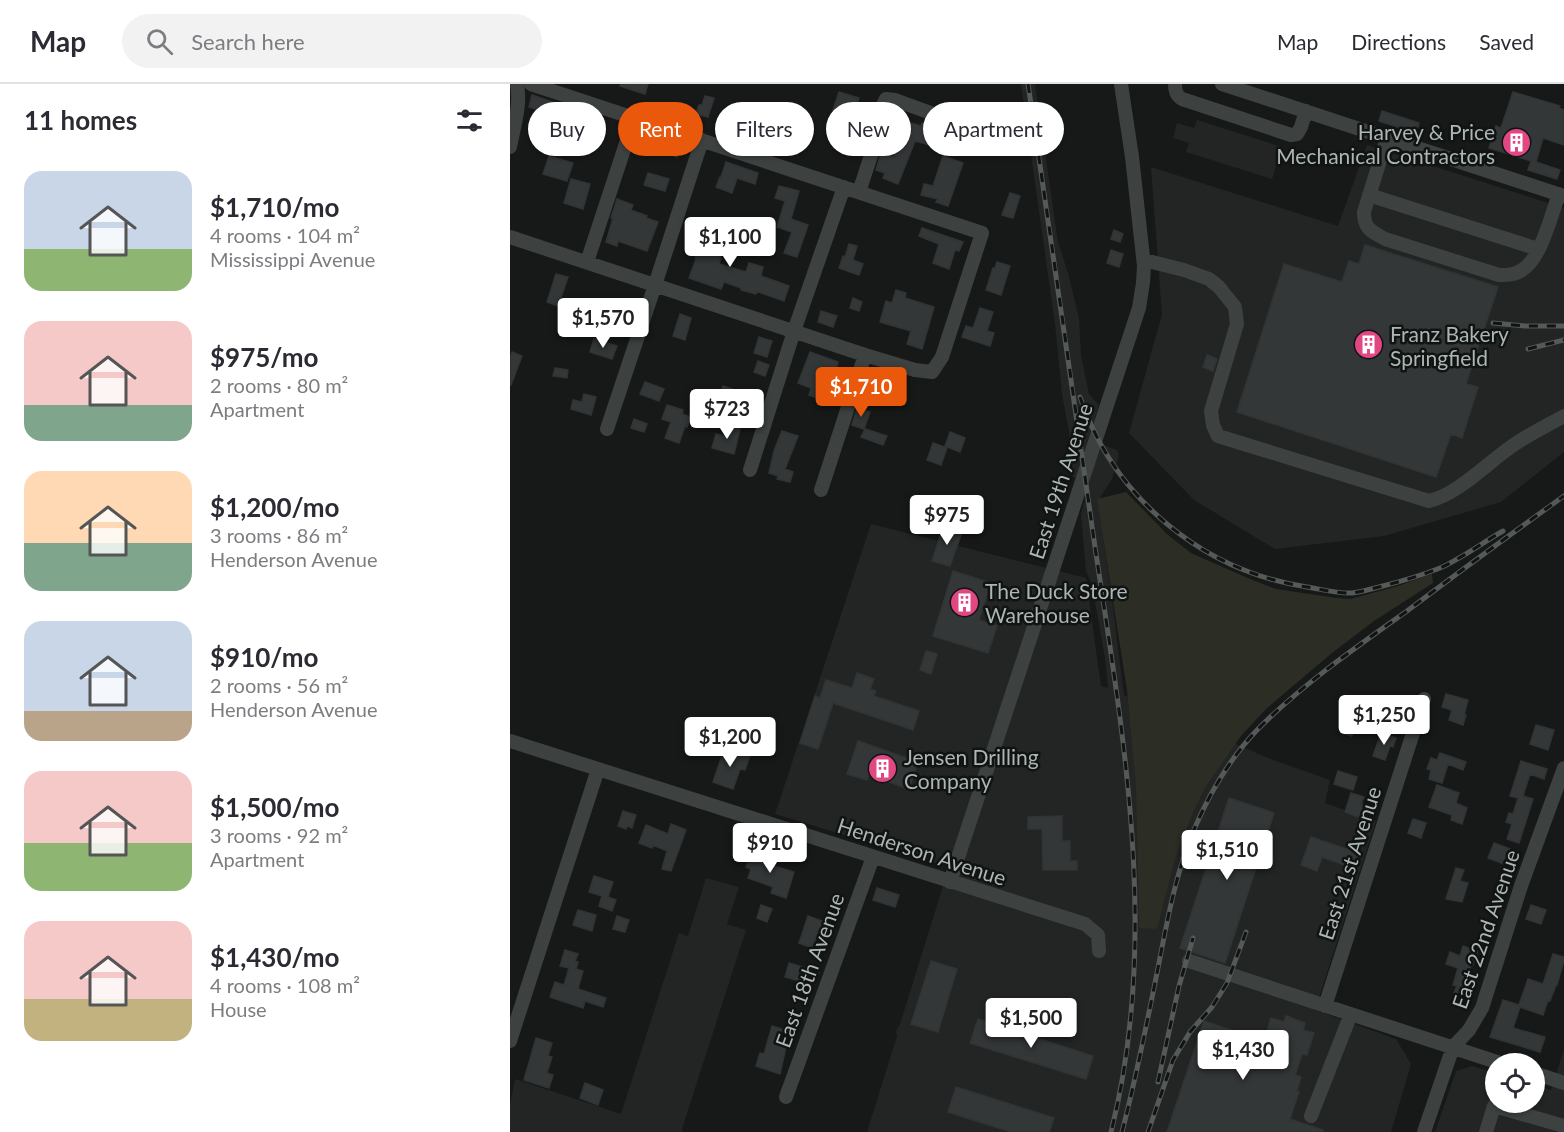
<!DOCTYPE html>
<meta charset="utf-8">
<style>
body{margin:0;font-family:Lato,sans-serif;background:#f2f2f3;color:#2b2b33;height:100vh;display:flex;flex-direction:column;font-size:22px;white-space:nowrap}
*{box-sizing:border-box;margin:0}
p{font-size:20px;color:#7c7c81}
.icon{flex:none;width:33px;height:33px;fill:none;stroke:currentColor;stroke-width:2;stroke-linecap:round;stroke-linejoin:round}
.map{position:relative;flex:1;overflow:hidden}
.details{display:flex;flex-direction:column;background:#fff;width:510px}
.details>*{flex:none}
.top-card{position:absolute;left:18px;top:18px;width:570px;height:54px;display:flex;gap:12px}
.controls{position:absolute;left:975px;top:969px;display:grid;gap:12px}
.controls a{display:grid;place-items:center;width:60px;height:60px;border-radius:50%;background:#fff;box-shadow:0 2px 4px #0004;font-size:30px}
.price{position:absolute;translate:-50% -51px;padding:0 14px;border-radius:6px;background:#fff;color:#222;font-size:20px;line-height:39px;filter:drop-shadow(0 2px 3px #0008)}
.price::after{content:'';position:absolute;left:50%;top:36px;width:18px;height:14px;margin-left:-9px;background:inherit;clip-path:polygon(0 0,100% 0,50% 100%)}
.price.on{background:#ea580c;color:#fff}
ul{padding:0;list-style:none}
li{display:flex;align-items:center;gap:18px;height:150px;padding:0 24px}
li span{display:grid;place-items:center;flex:none;width:168px;height:120px;border-radius:18px;color:#555}
li>.icon{margin-inline-start:auto}
span .icon{width:72px;height:72px;fill:#fffc;stroke-width:1}
li b{font-size:26px}
h2{display:flex;justify-content:space-between;align-items:center;height:72px;padding:0 24px;font-size:26px}
.pill{padding:0 21px;border-radius:27px;background:#fff;box-shadow:0 2px 4px #0004;font-size:21px;line-height:54px}
.pill.on{background:#ea580c;color:#fff}
header{display:flex;align-items:center;gap:36px;box-sizing:border-box;height:84px;padding:0 30px;background:#fff;border-bottom:2px solid #e1e1e2}
header strong{font-size:28px}
nav{display:flex;gap:33px;margin-inline-start:auto;font-size:21px}
.search{width:420px;height:54px;background:#f2f2f3;display:flex;align-items:center;gap:15px;box-sizing:border-box;padding:0 21px;border-radius:33px;color:#7c7c81;font-size:22px}
main{display:flex;flex:1;min-height:0}
.map>svg:first-child{display:block}
.built{fill:#232525}
.green{fill:#2c2d25}
.building{fill:#343737;stroke:#313434;stroke-width:1.5}
.lines{fill:none;stroke-linecap:round;stroke-linejoin:round}
.minor{stroke:#3d4241;stroke-width:14}
.rail-casing{stroke:#535a58;stroke-width:5}
.rail{stroke:#121313;stroke-width:3;stroke-dasharray:9;stroke-linecap:butt}
.labels{text-anchor:middle;dominant-baseline:central;stroke-width:5;stroke-linejoin:round;paint-order:stroke}
.poi-label{font-size:21px;fill:#aab7b2;stroke:#121313;text-anchor:start}
.street-label{font-size:21px;fill:#aab7b2;stroke:#121313}
</style>
<header>
<strong>Map</strong>
<div class="search"><svg class="icon" aria-label="search" viewBox="0 0 24 24"><circle cx="10" cy="10" r="6"/><path d="M15 15l6 6"/></svg>Search here</div>
<nav><a>Map</a><a>Directions</a><a>Saved</a></nav>
</header>
<main>
<section class="details">
<h2>11 homes<svg class="icon" aria-label="filters" viewBox="0 0 24 24"><path d="M4 7h16M4 17h16"/><circle cx="9" cy="7" r="2"/><circle cx="15" cy="17" r="2"/></svg></h2>
<ul>
<li><span style="background:linear-gradient(#c9d6e8 65%,#8fb573 0)"><svg class="icon" aria-label="home" viewBox="0 0 24 24"><path d="M3 11l9-7 9 7M6 9v11h12V9"/></svg></span><div><b>$1,710/mo</b><p>4 rooms · 104 m²</p><p>Mississippi Avenue</p></div></li>
<li><span style="background:linear-gradient(#f6c9c9 70%,#7fa58c 0)"><svg class="icon" aria-label="home" viewBox="0 0 24 24"><path d="M3 11l9-7 9 7M6 9v11h12V9"/></svg></span><div><b>$975/mo</b><p>2 rooms · 80 m²</p><p>Apartment</p></div></li>
<li><span style="background:linear-gradient(#ffd9b3 60%,#7fa58c 0)"><svg class="icon" aria-label="home" viewBox="0 0 24 24"><path d="M3 11l9-7 9 7M6 9v11h12V9"/></svg></span><div><b>$1,200/mo</b><p>3 rooms · 86 m²</p><p>Henderson Avenue</p></div></li>
<li><span style="background:linear-gradient(#c9d6e8 75%,#b9a48a 0)"><svg class="icon" aria-label="home" viewBox="0 0 24 24"><path d="M3 11l9-7 9 7M6 9v11h12V9"/></svg></span><div><b>$910/mo</b><p>2 rooms · 56 m²</p><p>Henderson Avenue</p></div></li>
<li><span style="background:linear-gradient(#f6c9c9 60%,#8fb573 0)"><svg class="icon" aria-label="home" viewBox="0 0 24 24"><path d="M3 11l9-7 9 7M6 9v11h12V9"/></svg></span><div><b>$1,500/mo</b><p>3 rooms · 92 m²</p><p>Apartment</p></div></li>
<li><span style="background:linear-gradient(#f6c9c9 65%,#c2b280 0)"><svg class="icon" aria-label="home" viewBox="0 0 24 24"><path d="M3 11l9-7 9 7M6 9v11h12V9"/></svg></span><div><b>$1,430/mo</b><p>4 rooms · 108 m²</p><p>House</p></div></li>
</ul>
</section>
<div class="map">
<svg width="1054" height="1048" viewBox="0 0 1054 1048">
<rect width="100%" height="100%" fill="#171818"/>
<!-- built -->
<path class="built" d="M511,0H525L548,158L558,189L569,234L571,271L579,310L589,321L566,394L563,393L562,389L559,348L552,310L545,240Z
M687,36L772,63L762,95L676,68L679,59L663,54L667,39L684,44Z
M857,61L1054,124V368L991,418L874,452L765,465L684,416L619,349L652,230L641,83L828,142Z
M593,361L607,366L609,371L602,395L591,412L588,420L601,508L614,611L758,674L820,696L815,719L866,737L805,926L886,955L901,980L881,1048H357L387,952L386,947L390,940L439,783L265,730L361,440L576,494L591,602L598,604L595,574L582,501L576,487L571,430L582,387L589,366Z
M196,794L229,803L217,840L236,846L172,1045L173,1048H0V1020L5,995L111,1030L169,849L178,852Z
M1054,966V1048H925L946,987L962,982L985,989L986,1018H1024L1025,1002L1041,1006Z"/>
<!-- green -->
<path class="green" d="M616,408L658,451L681,469L740,495L766,505L827,514L840,515L888,502L922,490L923,499L864,537L822,569L756,625L731,652L696,702L685,724L673,753L663,782L647,845L629,844L626,701L617,606L587,415Z"/>
<!-- building -->
<path class="building" d="M111,0H138L135,10L110,2Z
M329,8L349,14L343,32L323,26Z
M1003,8L1050,22L1049,24L1054,26V61L1033,54L1026,78L1050,86L1047,95L1018,86L1021,77L979,64L986,42L991,44Z
M22,11L51,21L47,32L19,23Z
M195,12L204,14L198,33L186,30L189,21H192Z
M381,25L393,29L390,38L380,34Z
M68,26L95,37L92,46L85,43L79,63L59,57Z
M872,27L909,39L906,49L869,37Z
M353,29L362,32L359,48L353,66L339,61L342,49L345,50Z
M228,30L242,35L236,52L222,47Z
M394,37L411,42L412,39L421,42L420,48L435,52L431,64L405,57L388,100L373,94L375,89L366,86L371,69L384,73L392,50L391,49Z
M148,52L171,59L167,73L143,65Z
M39,72L63,79L57,97L33,90Z
M433,72L453,79L438,122L426,118L428,115L411,111L414,100L423,102Z
M216,78L248,89L245,100L227,94L222,109L206,103L210,93H211Z
M138,89L159,95L155,107L134,101Z
M61,95L80,100L73,125L54,119Z
M269,102L289,107L281,135L298,141L287,173L274,169L282,148L267,143L275,117L265,114Z
M500,109L510,112L503,134L492,131Z
M107,115L123,121L121,126L137,132L136,134L148,138L137,167L108,157L107,162L96,158L103,134H101Z
M202,137L219,143L210,173L211,174L209,180L236,188L239,179L253,183L251,192L279,202L274,217L246,207V210L231,206V204L214,198L211,205L179,194L186,175L185,174L193,148L198,149Z
M412,144L453,158L449,167L445,166L439,185L423,179L429,160L409,152Z
M604,146L613,150L610,158L601,155Z
M339,160L347,162L343,176L353,180L349,191L329,184L333,172L335,173Z
M855,161L988,203L956,300L968,303L952,354L941,350L926,393L727,328L774,180L832,198L839,177L849,180Z
M601,166L613,170L609,183L597,179Z
M487,178L500,182L491,211L476,206L483,184H485Z
M46,190L58,193L48,222L37,218Z
M386,206L396,209L395,214L424,223L412,265L397,260L401,247L370,238L376,217L382,219Z
M343,214L352,218L349,227L340,224Z
M470,224L483,228L477,247L484,249L480,262L452,253L456,242L463,244Z
M311,227L327,232L323,243L308,238Z
M65,228L76,231L73,242L62,238Z
M170,230L181,234L175,256L163,252Z
M249,253L262,257L257,273L244,269Z
M84,255L107,262L102,275L80,268Z
M2,268L12,272L1,301H0V275Z
M300,268L328,278L325,289L317,286L307,314L299,311L301,304L288,299Z
M697,271L707,275L703,287L693,283Z
M248,277L259,281L255,292L244,288Z
M45,284L58,286L57,294L43,292Z
M135,298L154,305L149,317L130,310Z
M213,302L234,309L231,317L229,316L223,335L215,333L216,330L204,326Z
M74,310L86,313L81,331L61,325L63,316L72,318Z
M157,321L173,326L172,330L181,333L177,343L175,342L169,359L155,354L161,338L152,335Z
M347,324L360,328L354,345L342,341Z
M124,335L137,340L134,348L121,344Z
M217,341L230,345L224,370L202,364L206,350L214,352Z
M355,345L377,352L373,361L351,353Z
M272,347L288,352L275,385L283,388L280,398L267,395L268,392L259,389L264,367Z
M440,348L455,354L450,368L435,362Z
M423,359L437,364L431,381L417,376Z
M433,443L452,448L440,482L422,477Z
M443,487L481,499L469,536L487,542L478,569L423,552Z
M416,567L427,570L421,590L410,586Z
M347,589L364,595L360,605L366,607L364,612L409,627L403,646L323,619L308,665L290,659L305,612L310,614L316,596L342,604Z
M936,610L958,616L954,631H956L953,641L939,636L942,626L932,623Z
M834,638L846,641L842,652L831,649Z
M1026,641L1044,646L1038,666L1020,660Z
M871,649L886,654L883,663L880,662L875,676L863,672Z
M348,657L408,678L399,705L359,691L357,696L337,690Z
M215,663L240,672L235,686L230,685L223,705L203,698Z
M930,669L956,678L953,686L938,680L932,699L919,695L921,686L917,685L921,674L927,676Z
M1011,677L1037,685L1034,695L1020,690L1013,712L1023,715L1009,759L997,755L1002,740L996,738L999,729L1003,730L1008,714L1000,712Z
M828,687L847,693L843,706L824,700Z
M927,701L949,709L946,719L957,724L952,740L941,736L942,731L919,723Z
M841,709L854,713L851,720L859,722L854,735L835,728Z
M719,714L764,729L715,879L670,864Z
M113,727L126,731L122,744L117,742L116,745L108,742Z
M552,732V757H560V777H567V786H533L532,745H518V733Z
M903,735L916,739L911,754L898,749Z
M161,740L176,746L161,787L152,785L157,767L143,761L142,764L129,759L136,741L158,750Z
M801,753L848,769L843,784L812,773L807,787L791,781Z
M984,759L1000,765L994,780L978,774Z
M242,767L260,773L257,780L284,788L276,814L261,809L263,803L238,794L241,785L236,783Z
M946,784L954,786L950,797L958,799L952,818L936,815Z
M84,792L103,798L98,813L106,816L102,827L89,822L92,812L79,808Z
M367,804L389,811L385,823L363,816Z
M251,821L262,825L257,838L247,834Z
M1021,821L1036,826L1031,840L1016,835Z
M68,826L86,831L82,847L63,841Z
M107,832L119,836L115,848L103,845Z
M298,832L320,840L317,851L308,848L302,864L289,859Z
M953,862L968,867L963,881H961L955,901L962,903L958,913L944,909L947,902L943,901L948,884L936,880L940,868L950,872Z
M55,866L68,870L65,877L68,878L66,885L73,887L68,905L96,914L93,923L75,917L73,924L40,913L45,898L54,901L59,884L50,882Z
M1043,870L1054,873V876L1047,901H1046L1040,917L1038,916L1033,931L1010,923L1003,944L1035,953L1030,968L980,953L993,916L1009,921L1018,895L1033,900Z
M421,877L447,885L428,948L401,940Z
M279,879L309,888L306,896L302,895L300,900L275,893Z
M776,932L795,939L793,946L804,949L797,971L792,970L785,991L791,993L787,1007L789,1008L780,1035L813,1046V1048H657L694,937L754,957L761,934L774,938Z
M468,935L583,972L576,995L460,959Z
M262,942L275,946L271,961L276,963L270,990L246,982L250,969L254,970Z
M26,954L42,959L38,972L42,973L37,989L43,991L39,1004L14,996Z
M75,999L93,1006L88,1021L70,1014Z
M446,1003L544,1034L539,1048H501L438,1028Z"/>
<g class="lines">
<!-- minor -->
<path class="minor" d="M665,0C665,7 666,11 672,15L781,51L787,50L791,43L796,27
M712,0L1054,112
M877,54L854,128C854,145 861,147 875,155L989,191C997,191 1005,191 1012,186C1031,175 1041,131 1049,110
M0,63C4,42 11,21 7,0
M349,108L368,50L373,21L376,15L385,16L432,33
M859,111L1028,165
M0,153L355,271L405,286L422,288L432,273L472,149L21,0
M634,176L674,186L699,195L709,203L725,223L727,240L701,327L703,341L708,352L919,417C949,410 979,377 1005,360C1020,350 1038,341 1054,332
M77,178L124,35
M97,345L145,201L192,56
M240,386L284,247L334,103
M311,406L355,271
M0,657L575,840L588,851L589,867
M440,798L629,224L633,199L634,182L622,73L611,0
M679,877L993,980
M815,922L914,615
M0,957L88,685
M1024,989L1054,999
M276,1013L363,773
M801,1032L841,930
M914,1048L943,963L959,946L972,924L1011,802L1054,684
M976,1048L984,1022L1054,1042"/>
<defs>
<path id="rail" d="M518,0C541,154 563,308 585,463C614,656 650,855 601,1048
M983,239L1015,242H1054
M1018,265L1054,256
M570,313C604,414 692,487 797,503C810,505 829,510 842,509C851,508 860,505 869,503C889,498 910,492 930,484C952,474 972,459 993,447
M648,998L669,902L683,854
M612,1048C626,994 637,939 648,884C657,838 665,792 683,748C698,712 720,674 748,645C793,600 845,564 897,527C949,488 1001,450 1054,412
M638,1048L663,976L680,948L702,923L717,899L736,848"/>
</defs>
<!-- rail casing -->
<use href="#rail" class="rail-casing"/>
<!-- rail -->
<use href="#rail" class="rail"/>
</g>
<!-- icons -->
<defs>
<symbol id="building-disc" viewBox="-11 -11 22 22"><circle r="9.5" fill="#e04783" stroke="#121313"/><path d="M-4-6H4V6H1V3H-1V6H-4ZM-2.5-4.3h1.7v1.8h-1.7ZM.8-4.3h1.7v1.8H.8ZM-2.5-1h1.7V.8h-1.7ZM.8-1h1.7V.8H.8Z" fill="#fff"/></symbol>
</defs>
<g fill-rule="evenodd">
<use href="#building-disc" x="990" y="42" width="33" height="33"/>
<use href="#building-disc" x="842" y="244" width="33" height="33"/>
<use href="#building-disc" x="438" y="502" width="33" height="33"/>
<use href="#building-disc" x="356" y="668" width="33" height="33"/>
</g>
<g class="labels">
<!-- poi labels -->
<g class="poi-label">
<text x="985" y="47" text-anchor="end">Harvey &amp; Price<tspan x="985" dy="24">Mechanical Contractors</tspan></text>
<text x="880" y="249">Franz Bakery<tspan x="880" dy="24">Springfield</tspan></text>
<text x="475" y="506">The Duck Store<tspan x="475" dy="24">Warehouse</tspan></text>
<text x="394" y="672">Jensen Drilling<tspan x="394" dy="24">Company</tspan></text>
</g>
<!-- street labels -->
<g class="street-label">
<text transform="translate(550 397) rotate(-72)">East 19th Avenue</text>
<text transform="translate(412 767) rotate(18)">Henderson Avenue</text>
<text transform="translate(839 779) rotate(-72)">East 21st Avenue</text>
<text transform="translate(975 845) rotate(-71)">East 22nd Avenue</text>
<text transform="translate(299 886) rotate(-70)">East 18th Avenue</text>
</g>
</g>
</svg>
<div class="controls">
<a><svg class="icon" aria-label="locate" viewBox="0 0 24 24"><circle cx="12" cy="12" r="6"/><path d="M12 2v4M12 18v4M2 12h4M18 12h4"/></svg></a>
</div>
<b class="price" style="left:220px;top:184px">$1,100</b>
<b class="price" style="left:93px;top:265px">$1,570</b>
<b class="price on" style="left:351px;top:334px">$1,710</b>
<b class="price" style="left:217px;top:356px">$723</b>
<b class="price" style="left:437px;top:462px">$975</b>
<b class="price" style="left:874px;top:662px">$1,250</b>
<b class="price" style="left:220px;top:684px">$1,200</b>
<b class="price" style="left:260px;top:790px">$910</b>
<b class="price" style="left:717px;top:797px">$1,510</b>
<b class="price" style="left:521px;top:965px">$1,500</b>
<b class="price" style="left:733px;top:997px">$1,430</b>
<div class="top-card">
<a class="pill">Buy</a>
<a class="pill on">Rent</a>
<a class="pill">Filters</a>
<a class="pill">New</a>
<a class="pill">Apartment</a>
</div>
</div>
</main>
